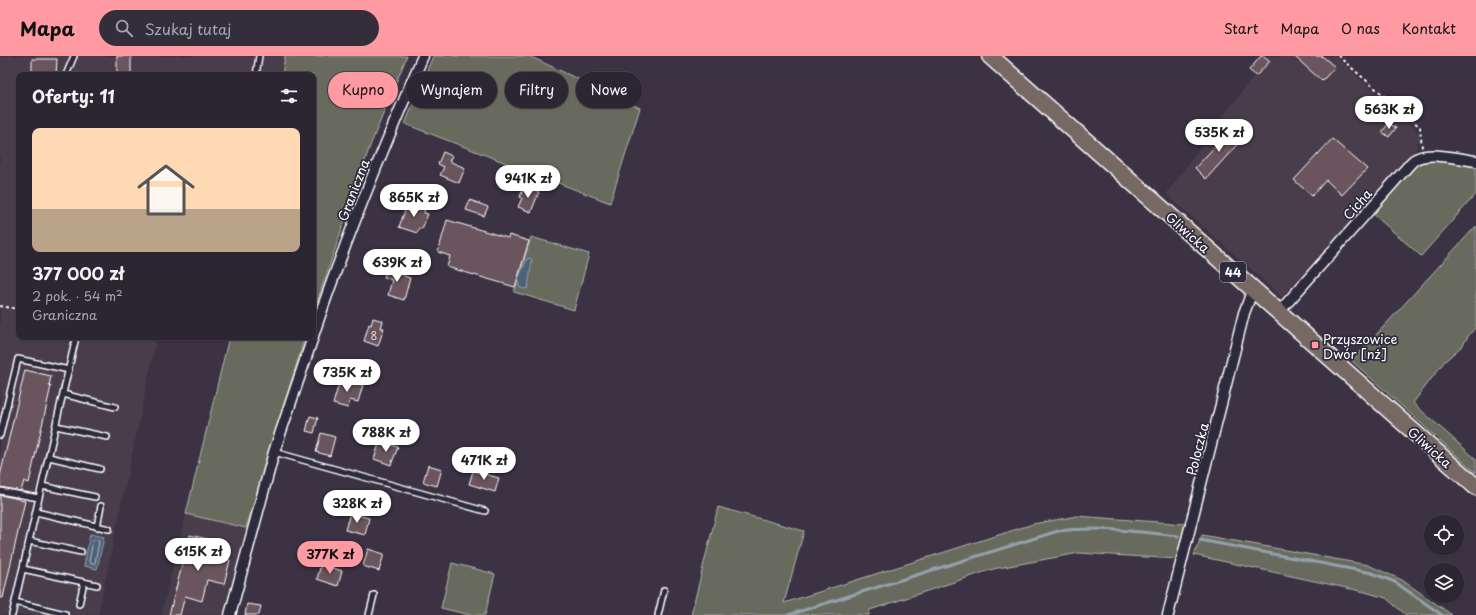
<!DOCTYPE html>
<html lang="pl">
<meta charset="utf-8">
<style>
body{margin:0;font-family:"Playpen Sans",sans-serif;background:#342e3b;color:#f1f3f6;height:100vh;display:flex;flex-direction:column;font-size:15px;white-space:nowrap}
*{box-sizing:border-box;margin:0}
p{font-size:13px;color:#a6a5ac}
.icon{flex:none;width:22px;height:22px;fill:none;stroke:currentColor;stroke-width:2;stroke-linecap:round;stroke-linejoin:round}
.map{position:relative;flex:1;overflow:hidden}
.panel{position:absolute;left:16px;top:16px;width:300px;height:268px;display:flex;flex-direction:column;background:#2c2633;border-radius:8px;box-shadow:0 1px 3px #0004,0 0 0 1px #48434e}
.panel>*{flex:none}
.banner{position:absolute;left:328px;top:16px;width:380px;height:36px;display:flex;gap:8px}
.controls{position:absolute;left:1424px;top:459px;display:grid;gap:8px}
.controls a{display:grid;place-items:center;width:40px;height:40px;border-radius:50%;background:#2c2633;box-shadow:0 1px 3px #0004,0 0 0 1px #48434e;font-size:20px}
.price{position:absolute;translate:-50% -34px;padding:0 9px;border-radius:14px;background:#fff;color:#222;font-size:13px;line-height:26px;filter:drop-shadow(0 1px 2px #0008)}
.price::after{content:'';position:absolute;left:50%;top:24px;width:12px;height:9px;margin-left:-6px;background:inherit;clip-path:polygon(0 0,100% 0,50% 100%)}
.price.current{background:#ff9aa2;color:#111}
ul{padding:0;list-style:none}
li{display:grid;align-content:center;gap:8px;height:212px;padding:0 16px}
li+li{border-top:1px solid #48434e}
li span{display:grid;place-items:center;height:124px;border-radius:8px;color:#555}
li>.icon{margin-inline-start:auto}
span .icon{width:72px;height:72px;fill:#fffc;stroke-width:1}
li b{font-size:17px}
h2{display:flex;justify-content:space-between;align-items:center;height:48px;padding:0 16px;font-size:17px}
.pill{padding:0 14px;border-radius:18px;background:#2c2633;box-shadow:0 1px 3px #0004,0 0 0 1px #48434e;font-size:14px;line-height:36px}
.pill.current{background:#ff9aa2;color:#111}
header{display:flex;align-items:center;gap:24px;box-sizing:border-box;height:56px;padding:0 20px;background:#ff9aa2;color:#111}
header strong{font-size:19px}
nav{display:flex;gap:22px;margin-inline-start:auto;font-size:14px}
.search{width:280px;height:36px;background:#342e3b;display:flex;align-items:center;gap:10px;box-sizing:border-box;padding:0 14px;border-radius:22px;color:#a6a5ac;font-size:15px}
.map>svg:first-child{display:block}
.built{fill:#493c4c}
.green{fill:#676b5d;stroke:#b3b5ae}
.water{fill:#4d6278;stroke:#94a1ae}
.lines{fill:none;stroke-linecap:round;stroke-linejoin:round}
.shore{stroke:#b8c0c9;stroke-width:1}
.stream{stroke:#94a1ae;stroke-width:3}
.building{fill:#6b545e;stroke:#fff}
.service-casing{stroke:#fff;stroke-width:8}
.minor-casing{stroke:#fff;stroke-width:13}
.primary-casing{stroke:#fff;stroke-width:19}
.path{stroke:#fff;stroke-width:2;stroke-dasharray:3 3;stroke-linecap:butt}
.service{stroke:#2f2a3d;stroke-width:5}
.minor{stroke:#2f2a3d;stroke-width:10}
.primary{stroke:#766964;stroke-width:16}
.poi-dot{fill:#ff9aa2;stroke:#2f2a3d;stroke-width:1.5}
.labels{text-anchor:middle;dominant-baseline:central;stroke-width:3.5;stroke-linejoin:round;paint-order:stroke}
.number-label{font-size:11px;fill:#dad4d7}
.shield{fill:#2f2a3d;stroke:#c1bfc5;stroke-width:1}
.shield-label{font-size:12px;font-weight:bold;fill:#fff}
.street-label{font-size:13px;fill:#fff;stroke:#2f2a3d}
.poi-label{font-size:13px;fill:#fff;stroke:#2f2a3d;text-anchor:start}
</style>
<header>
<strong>Mapa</strong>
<div class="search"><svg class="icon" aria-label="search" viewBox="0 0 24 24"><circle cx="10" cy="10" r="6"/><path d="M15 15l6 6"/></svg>Szukaj tutaj</div>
<nav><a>Start</a><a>Mapa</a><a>O nas</a><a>Kontakt</a></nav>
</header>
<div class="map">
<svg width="1476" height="559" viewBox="0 0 1476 559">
<rect width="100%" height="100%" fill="#3b3244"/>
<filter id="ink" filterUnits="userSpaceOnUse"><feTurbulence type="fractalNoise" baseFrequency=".025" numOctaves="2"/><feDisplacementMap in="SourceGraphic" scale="8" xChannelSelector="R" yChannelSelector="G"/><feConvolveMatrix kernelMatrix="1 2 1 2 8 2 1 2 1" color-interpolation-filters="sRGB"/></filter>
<g filter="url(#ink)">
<!-- built -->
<path class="built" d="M0,0H285L282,19H19V281H157L98,559H0Z
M1268,0H1335L1421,78L1415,96L1282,241L1166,138Z
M186,458L246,472L223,559H161Z"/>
<!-- green -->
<path class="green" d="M285,0H407L370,90L313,258V19H282Z
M433,0H529L640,52L610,147L405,68Z
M1439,103L1476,110V138L1421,200L1373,158L1417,105Z
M1476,170V271L1469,279L1463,289L1444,306L1413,347L1476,403V417L1352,305Z
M531,181L589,198L574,254L514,236Z
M229,281H305L246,472L186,458Z
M718,451L804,475L784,547L1033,468L1077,460L1185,468L1178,503L1079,497L993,513L870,554L869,559H691Z
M1202,479L1368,509L1402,524L1452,559H1406L1386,542L1365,536L1194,499Z
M452,507L495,518L485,559H470L441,552Z"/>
<!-- water -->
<path class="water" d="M530,202L532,204L528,232L524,233L519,231L518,223L527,203Z
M90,478L104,481L97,513L84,510Z"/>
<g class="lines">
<!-- shore -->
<path class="shore" d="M95,483L98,484L99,486L95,507L93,508L90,507L89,505L93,485Z"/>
<!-- stream -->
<path class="stream" d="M1200,484L1372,517L1395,526L1442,559
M788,559L1058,475C1098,470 1138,476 1178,480"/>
</g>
<!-- building -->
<path class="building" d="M117,0H131V19H117Z
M1261,0H1264L1270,5L1256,20L1249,14Z
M1294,0H1322L1335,11L1322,25Z
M32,3H57L56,19H32Z
M1389,67L1396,72L1389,81L1382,76Z
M1233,71L1244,81L1206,123L1195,112Z
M1332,83L1367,113L1342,139L1326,124L1312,140L1294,124Z
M443,96L452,100L449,105L465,112L459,127L440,119L444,111L438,108Z
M524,130L539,136L531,156L518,151L522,142L520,141Z
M470,144L488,151L484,160L466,154Z
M408,146L425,152L424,157L428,158L422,173L419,172L417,177L399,171Z
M447,164L508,182L509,179L529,185L515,231L447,211L450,200L438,196Z
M387,211L405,216L404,220L410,222L404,244L388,239L392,224L384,221Z
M373,262L383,265L381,272H384L378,290L364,285L369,268L371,269Z
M25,314L51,320L49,330H51L29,427L24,425L21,435L0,431V420Z
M340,324L363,329L358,346L350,344L348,352L333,348Z
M310,360L318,362L314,377L306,375Z
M321,377L335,381L330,400L316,396Z
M380,385L398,391L391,409L374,403Z
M428,409L442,413L437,430L423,426Z
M473,415L499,422L495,436L469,428Z
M0,439L19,443V444L25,445L3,542H0Z
M350,457L369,462L365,479L345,474Z
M190,479L212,484L208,498L230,504L224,528L207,524L202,545L185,540L180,559H169Z
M368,493L384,498L379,515L363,510Z
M321,508L342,515L338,530L317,523Z
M247,548L261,550L259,559H245Z"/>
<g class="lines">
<defs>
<path id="service" d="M66,19L74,0
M256,19L259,0
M63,338L115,351
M56,370L107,381
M0,379L18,303L69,314
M274,396L485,455
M49,401L100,413
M42,430L95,441
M0,435L39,442
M36,456L109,473
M97,471L101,450
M29,485L81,496
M23,513L97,529
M15,546L65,558
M79,548L84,526
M12,559L76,281
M369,559L374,539
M658,559L664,534"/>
<path id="minor" d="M1279,256L1409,109C1411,107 1413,104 1416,103C1430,95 1460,103 1476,105
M313,280C345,184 383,92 423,0
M230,559L274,396L313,281
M1168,559L1244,257L1253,233"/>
<path id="primary" d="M990,0L1476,431"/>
</defs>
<!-- service casing -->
<use href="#service" class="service-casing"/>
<!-- minor casing -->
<use href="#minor" class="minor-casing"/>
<!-- primary casing -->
<use href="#primary" class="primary-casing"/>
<!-- path -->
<path class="path" d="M1338,0L1420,71L1422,92
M0,250L19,253"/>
<!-- service -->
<use href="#service" class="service"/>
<!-- minor -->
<use href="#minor" class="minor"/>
<!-- primary -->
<use href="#primary" class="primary"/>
</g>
</g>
<!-- markers -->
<rect class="poi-dot" x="1311" y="285" width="8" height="8" rx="2"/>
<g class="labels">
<!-- number labels -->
<g class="number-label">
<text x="374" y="279">8</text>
</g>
<!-- shield labels -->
<rect class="shield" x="1220" y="206" width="26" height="20" rx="3"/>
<g class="shield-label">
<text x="1233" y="216">44</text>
</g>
<!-- street labels -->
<g class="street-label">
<text transform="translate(353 134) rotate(-69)">Graniczna</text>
<text transform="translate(1357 148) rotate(-49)">Cicha</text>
<text transform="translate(1188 176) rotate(42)">Gliwicka</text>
<text transform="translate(1430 391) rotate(42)">Gliwicka</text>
<text transform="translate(1197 393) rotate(-76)">Poloczka</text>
</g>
<!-- poi labels -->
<g class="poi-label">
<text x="1323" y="282">Przyszowice<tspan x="1323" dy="15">Dwór [nż]</tspan></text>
</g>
</g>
</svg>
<div class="controls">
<a><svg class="icon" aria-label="locate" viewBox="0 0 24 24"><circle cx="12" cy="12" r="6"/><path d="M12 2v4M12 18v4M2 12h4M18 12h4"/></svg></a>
<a><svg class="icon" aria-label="layers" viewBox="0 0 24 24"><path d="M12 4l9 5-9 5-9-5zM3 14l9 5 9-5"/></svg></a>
</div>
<b class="price" style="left:1389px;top:74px">563K zł</b>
<b class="price" style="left:1219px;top:97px">535K zł</b>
<b class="price" style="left:528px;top:143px">941K zł</b>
<b class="price" style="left:414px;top:162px">865K zł</b>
<b class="price" style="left:397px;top:227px">639K zł</b>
<b class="price" style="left:347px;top:337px">735K zł</b>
<b class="price" style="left:386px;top:397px">788K zł</b>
<b class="price" style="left:484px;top:425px">471K zł</b>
<b class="price" style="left:357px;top:468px">328K zł</b>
<b class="price" style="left:198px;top:516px">615K zł</b>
<b class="price current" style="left:330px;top:519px">377K zł</b>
<div class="banner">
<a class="pill current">Kupno</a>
<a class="pill">Wynajem</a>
<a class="pill">Filtry</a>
<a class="pill">Nowe</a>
</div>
<section class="panel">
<h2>Oferty: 11<svg class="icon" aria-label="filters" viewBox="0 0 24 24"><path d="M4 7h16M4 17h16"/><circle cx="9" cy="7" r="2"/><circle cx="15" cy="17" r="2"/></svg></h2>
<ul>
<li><span style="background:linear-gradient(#ffd9b3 65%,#b9a48a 0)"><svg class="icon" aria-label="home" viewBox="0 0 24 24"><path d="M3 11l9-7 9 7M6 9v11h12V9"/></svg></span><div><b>377 000 zł</b><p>2 pok. · 54 m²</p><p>Graniczna</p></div></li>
</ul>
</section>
</div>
